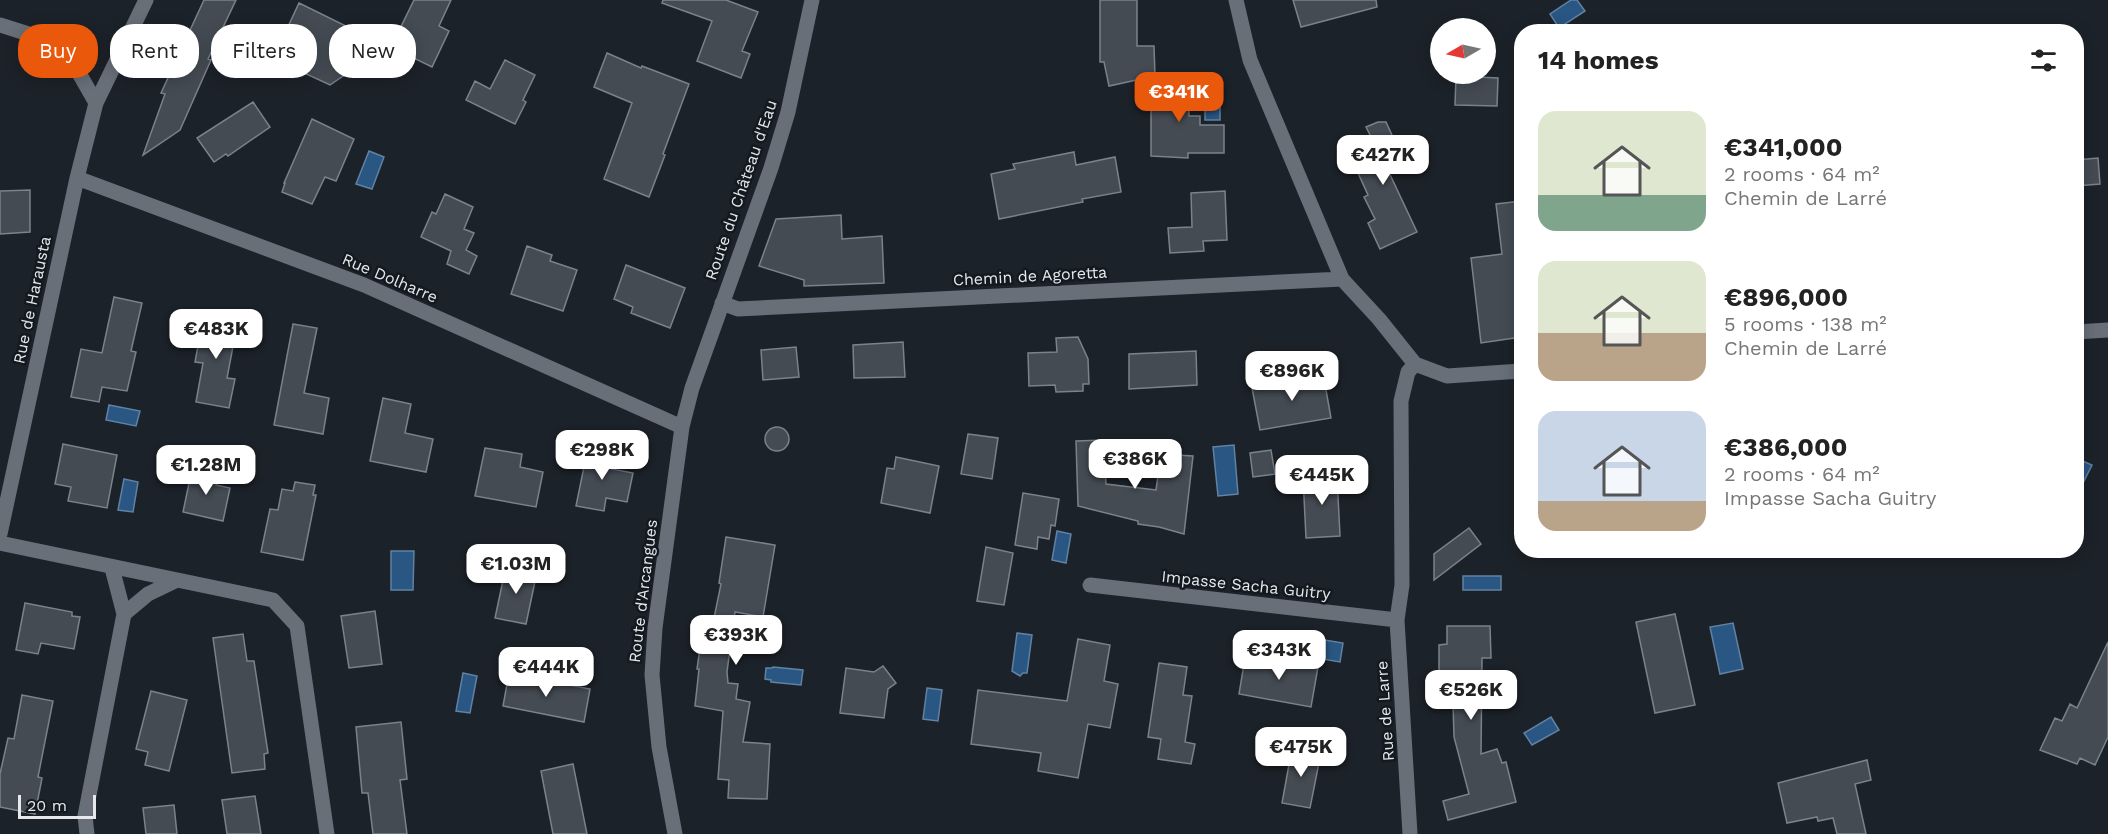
<!DOCTYPE html>
<meta charset="utf-8">
<style>
body{margin:0;font-family:"Work Sans",sans-serif;background:#f2f2f2;color:#222;height:100vh;display:flex;flex-direction:column;font-size:22px;white-space:nowrap}
*{box-sizing:border-box;margin:0}
p{font-size:20px;color:#767676}
.icon{flex:none;width:33px;height:33px;fill:none;stroke:currentColor;stroke-width:2;stroke-linecap:round;stroke-linejoin:round}
.map{position:relative;flex:1;overflow:hidden}
.panel{position:absolute;left:1514px;top:24px;width:570px;height:534px;display:flex;flex-direction:column;background:#fff;border-radius:24px;box-shadow:0 3px 15px #0003}
.panel>*{flex:none}
.banner{position:absolute;left:18px;top:24px;width:570px;height:54px;display:flex;gap:12px}
.needle{width:39px;rotate:261deg}
.controls{position:absolute;left:1430px;top:18px;display:grid;gap:12px}
.controls a{display:grid;place-items:center;width:66px;height:66px;border-radius:50%;background:#fff;box-shadow:0 3px 15px #0003;font-size:30px}
.scale{position:absolute;left:18px;bottom:15px;width:78px;box-sizing:border-box;padding-left:6px;border:3px solid #e5e9ee;border-top:0;font-size:16px;line-height:21px;white-space:nowrap;color:#e5e9ee;-webkit-text-stroke:4px #12191f;paint-order:stroke}
.price{position:absolute;translate:-50% -51px;padding:0 14px;border-radius:12px;background:#fff;color:#222;font-size:20px;line-height:39px;filter:drop-shadow(0 2px 3px #0008)}
.price::after{content:'';position:absolute;left:50%;top:36px;width:18px;height:14px;margin-left:-9px;background:inherit;clip-path:polygon(0 0,100% 0,50% 100%)}
.price.current{background:#ea580c;color:#fff}
ul{padding:0;list-style:none}
li{display:flex;align-items:center;gap:18px;height:150px;padding:0 24px}
li span{display:grid;place-items:center;flex:none;width:168px;height:120px;border-radius:18px;color:#555}
li>.icon{margin-inline-start:auto}
span .icon{width:72px;height:72px;fill:#fffc;stroke-width:1}
li b{font-size:26px}
h2{display:flex;justify-content:space-between;align-items:center;height:72px;padding:0 24px;font-size:26px}
.tag{padding:0 21px;border-radius:24px;background:#fff;box-shadow:0 3px 15px #0003;font-size:21px;line-height:54px}
.tag.current{background:#ea580c;color:#fff}
.map>svg:first-child{display:block}
.water{fill:#295683;stroke:#6182a3;stroke-width:1.5}
.building{fill:#444b53;stroke:#7a828b;stroke-width:1.5}
.lines{fill:none;stroke-linecap:round;stroke-linejoin:round}
.minor{stroke:#686f78;stroke-width:15}
.labels{text-anchor:middle;dominant-baseline:central;stroke-width:5;stroke-linejoin:round;paint-order:stroke}
.street-label{font-size:16px;fill:#e5e9ee;stroke:#12191f}
</style>
<div class="map">
<svg width="2108" height="834" viewBox="0 0 2108 834">
<rect width="100%" height="100%" fill="#1c2229"/>
<!-- water -->
<path class="water" d="M1571,0H1577L1585,11L1559,28L1550,14Z
M1205,81H1220V120H1205Z
M369,151L384,157L372,189L356,184Z
M109,405L140,411L136,426L106,420Z
M1234,445L1238,494L1218,496L1213,447Z
M2076,458L2092,465L2076,497Z
M124,479L138,482L133,512L118,510Z
M1057,531L1071,534L1066,563L1052,560Z
M391,551H414L413,590H391Z
M1463,576H1501V590H1463Z
M1733,623L1743,669L1720,674L1710,627Z
M1017,633L1032,635L1027,673H1023L1020,676L1012,671Z
M1301,636L1343,643L1340,662L1298,655Z
M773,667L803,670L801,685L771,682V680L765,679L766,668H772Z
M463,673L477,676L470,713L456,711Z
M927,688L942,690L938,721L923,719Z
M1551,717L1559,730L1532,745L1524,733Z"/>
<!-- building -->
<path class="building" d="M204,0H236L208,59L211,60L180,130L143,155L165,94L161,93Z
M414,0H451L439,26L449,31L432,67L391,47Z
M663,0H726L758,12L742,51L750,54L741,78L697,61L712,21L662,3Z
M1100,0H1137V46H1154L1155,76L1109,86L1104,62H1100Z
M1293,0H1376L1377,7L1301,27Z
M299,3L350,28L334,62L352,70L330,85L289,66L302,39L286,31Z
M607,53L641,68L642,66L689,84L663,154L665,155L649,197L604,179L632,103L594,87Z
M505,60L535,75L523,100L526,102L515,124L466,100L475,81L490,89Z
M1456,76L1498,78L1497,106L1455,105Z
M1151,78H1188L1189,116H1200V125H1224V153H1188V158L1151,156Z
M253,102L270,127L228,156L226,154L214,162L197,138Z
M312,119L354,139L336,181L325,177L312,204L282,192L285,183H284Z
M1378,122H1386L1403,159L1386,166L1417,232L1380,249L1368,223L1375,219L1364,197L1368,195L1358,173L1357,144L1371,137L1366,127Z
M1074,152L1076,165L1115,157L1121,192L1082,199L1083,202L999,219L991,174L1015,169L1013,164Z
M2098,158L2100,184L2076,186V160Z
M30,190V232L0,234V191Z
M1225,191L1227,240L1203,241L1204,251L1170,253L1168,228L1192,227L1191,193Z
M445,194L473,207L464,229L474,233L466,250L477,256L469,274L447,264L451,251L421,237L432,212L436,214Z
M1521,201V337L1481,343L1471,258L1502,254L1496,204Z
M841,215L842,239L882,236L884,283L804,286V280L759,266L776,219Z
M527,246L552,255L550,261L577,270L563,311L511,294Z
M626,265L685,288L670,328L631,313L633,307L614,299Z
M114,297L142,303L131,351L136,352L127,391L102,387L99,402L71,397L81,349L102,353Z
M204,313L238,320L227,378L235,379L229,408L196,402L203,363L195,362Z
M293,324L317,328L304,393L329,398L323,434L274,425Z
M1078,337L1088,359L1089,384H1083V391L1056,392L1055,385L1029,386L1028,353L1057,352L1056,338Z
M903,342L905,377L854,378L853,345Z
M796,347L799,377L763,380L761,350Z
M1196,351L1197,385L1129,389V354Z
M1323,373L1331,418L1260,430L1252,388Z
M383,398L411,404L405,433L433,439L426,472L370,461Z
M765 439a12 12 0 1 1 24 0a12 12 0 1 1-24 0Z
M968,434L998,438L992,479L961,474Z
M1104,440L1106,484L1156,490L1161,454L1193,456L1184,534L1159,527L1138,524V521L1078,506L1076,441Z
M63,444L117,455L107,508L68,501L71,487L55,484Z
M588,447L616,452L612,469L633,473L627,502L606,498L604,511L576,506Z
M485,448L522,454L520,467L543,472L536,507L475,496Z
M1271,450L1275,474L1253,477L1250,453Z
M896,457L939,466L930,513L881,503L887,468L894,469Z
M192,469L218,474L216,485L230,488L223,521L183,512Z
M1337,475L1340,536L1306,538L1303,477Z
M295,482L315,485L313,495H316L303,560L261,552L270,509L278,510L282,489L293,491Z
M1023,493L1059,499L1055,526L1051,525L1049,539L1038,537L1037,549L1015,545Z
M1469,528L1481,544L1434,580V554Z
M726,537L775,545L763,617L735,612L727,672L728,683L738,684L736,699L750,702L743,742L770,744L767,799L728,798L729,780L718,779L723,711L695,706L699,669H697L703,627L712,628L721,584L719,583Z
M986,547L1013,553L1004,605L977,601Z
M506,566L537,572L526,624L495,618Z
M25,603L72,612V616L80,617L74,649L41,643L38,654L16,650Z
M375,611L382,664L349,668L341,616Z
M1675,614L1695,705L1655,713L1636,622Z
M1447,626H1490L1491,658H1482L1481,754L1497,749L1502,763L1506,762L1516,802L1448,820L1443,801L1469,794L1454,737L1453,703L1439,704V645L1447,644Z
M243,634L247,661H254L268,753L264,754L265,769L232,773L213,638Z
M1078,639L1110,645L1104,681L1118,684L1110,728L1088,724L1078,778L1038,771L1041,753L971,744L978,690L1067,701Z
M2108,642V737L2095,765L2080,758L2077,764L2040,750L2055,718L2062,721L2070,704L2077,708Z
M1253,655L1318,667L1311,707L1239,694L1245,658L1252,659Z
M1159,663L1187,667L1183,695L1192,696L1185,742L1195,744L1191,764L1158,759L1161,739L1148,737Z
M883,666L896,683L888,689L884,718L840,713L846,668L874,672Z
M509,673L590,689L584,722L503,706Z
M151,691L187,700L169,771L145,765L148,752L136,749Z
M22,695L53,701L38,777L42,778L35,814L0,807V774L8,738L14,739Z
M401,722L407,779L400,780L407,834H373L368,793H362L356,727Z
M1292,748L1321,753L1310,808L1282,803Z
M1867,760L1871,780L1855,784L1866,834H1837L1833,818L1818,821L1817,817L1787,823L1778,783Z
M573,764L587,834H553L541,771Z
M255,796L261,834H227L222,800Z
M174,805L177,834H146L143,808Z"/>
<g class="lines">
<!-- minor -->
<path class="minor" d="M1236,0L1250,60L1342,279L1379,319L1415,364L1408,372L1401,401L1402,585L1397,620L1410,834
M0,25L63,45L96,103
M77,178L364,285L682,427
M722,303L738,309L1342,279
M2076,332L2108,330
M1415,364L1447,376L1521,371
M0,534L77,178L96,103L146,0
M0,543L273,600L297,626L327,834
M112,568L124,614
M1090,585L1397,620
M87,834L85,816L124,614L148,594L175,581
M675,834L659,747L652,675L655,628L682,427L692,388L771,168L788,112L812,0"/>
</g>
<g class="labels">
<!-- street labels -->
<g class="street-label">
<text transform="translate(741 190) rotate(-71)">Route du Château d'Eau</text>
<text transform="translate(1030 276) rotate(-3)">Chemin de Agoretta</text>
<text transform="translate(390 278) rotate(23)">Rue Dolharre</text>
<text transform="translate(32 300) rotate(-78)">Rue de Harausta</text>
<text transform="translate(1246 585) rotate(6)">Impasse Sacha Guitry</text>
<text transform="translate(643 591) rotate(-83)">Route d'Arcangues</text>
<text transform="translate(1385 711) rotate(-94)">Rue de Larre</text>
</g>
</g>
</svg>
<div class="controls">
<a><svg class="needle" viewBox="-14 -14 28 28"><path d="M0-13l5 13h-10z" fill="#e53935"/><path d="M0 13l5-13h-10z" fill="#767676"/></svg></a>
</div>
<div class="scale">20 m</div>
<b class="price current" style="left:1179px;top:123px">€341K</b>
<b class="price" style="left:1383px;top:186px">€427K</b>
<b class="price" style="left:216px;top:360px">€483K</b>
<b class="price" style="left:1292px;top:402px">€896K</b>
<b class="price" style="left:602px;top:481px">€298K</b>
<b class="price" style="left:1135px;top:490px">€386K</b>
<b class="price" style="left:206px;top:496px">€1.28M</b>
<b class="price" style="left:1322px;top:506px">€445K</b>
<b class="price" style="left:516px;top:595px">€1.03M</b>
<b class="price" style="left:736px;top:666px">€393K</b>
<b class="price" style="left:1279px;top:681px">€343K</b>
<b class="price" style="left:546px;top:698px">€444K</b>
<b class="price" style="left:1471px;top:721px">€526K</b>
<b class="price" style="left:1301px;top:778px">€475K</b>
<div class="banner">
<a class="tag current">Buy</a>
<a class="tag">Rent</a>
<a class="tag">Filters</a>
<a class="tag">New</a>
</div>
<section class="panel">
<h2>14 homes<svg class="icon" aria-label="filters" viewBox="0 0 24 24"><path d="M4 7h16M4 17h16"/><circle cx="9" cy="7" r="2"/><circle cx="15" cy="17" r="2"/></svg></h2>
<ul>
<li><span style="background:linear-gradient(#dfe7d0 70%,#7fa58c 0)"><svg class="icon" aria-label="home" viewBox="0 0 24 24"><path d="M3 11l9-7 9 7M6 9v11h12V9"/></svg></span><div><b>€341,000</b><p>2 rooms · 64 m²</p><p>Chemin de Larré</p></div></li>
<li><span style="background:linear-gradient(#dfe7d0 60%,#b9a48a 0)"><svg class="icon" aria-label="home" viewBox="0 0 24 24"><path d="M3 11l9-7 9 7M6 9v11h12V9"/></svg></span><div><b>€896,000</b><p>5 rooms · 138 m²</p><p>Chemin de Larré</p></div></li>
<li><span style="background:linear-gradient(#c9d6e8 75%,#b9a48a 0)"><svg class="icon" aria-label="home" viewBox="0 0 24 24"><path d="M3 11l9-7 9 7M6 9v11h12V9"/></svg></span><div><b>€386,000</b><p>2 rooms · 64 m²</p><p>Impasse Sacha Guitry</p></div></li>
</ul>
</section>
</div>
